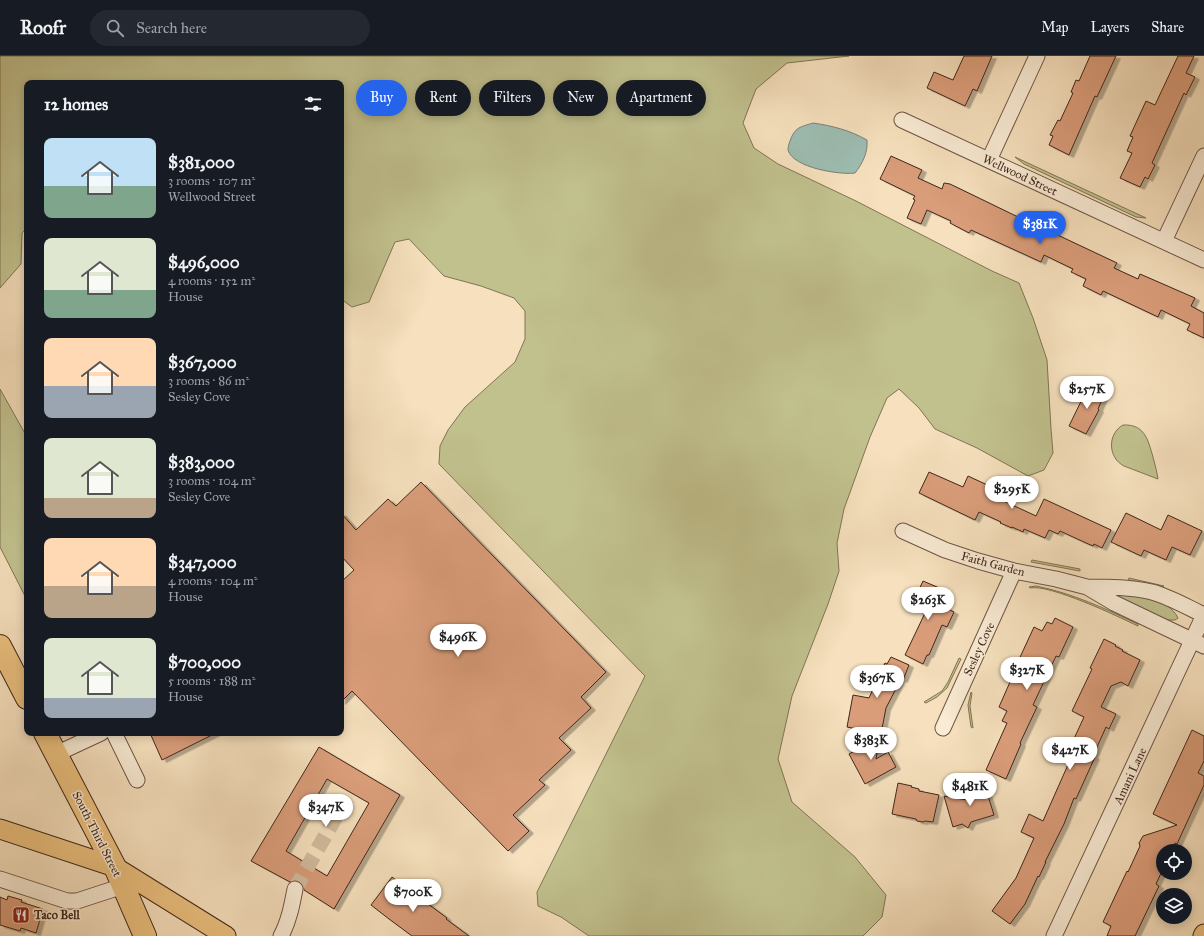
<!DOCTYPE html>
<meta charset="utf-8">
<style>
body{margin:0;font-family:"IM FELL Great Primer",serif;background:#242831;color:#f1f3f6;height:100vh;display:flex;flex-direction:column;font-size:15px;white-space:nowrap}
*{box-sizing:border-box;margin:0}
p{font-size:13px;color:#9ea1a6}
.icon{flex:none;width:22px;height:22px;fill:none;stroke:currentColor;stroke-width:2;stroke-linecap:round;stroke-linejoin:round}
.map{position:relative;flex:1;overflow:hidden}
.drawer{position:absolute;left:24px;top:24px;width:320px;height:656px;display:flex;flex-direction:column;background:#171b24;border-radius:8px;box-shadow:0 2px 10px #0003}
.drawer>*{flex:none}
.guide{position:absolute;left:356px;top:24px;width:380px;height:36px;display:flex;gap:8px}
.controls{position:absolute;left:1156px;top:788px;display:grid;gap:8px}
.controls a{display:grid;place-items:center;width:36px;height:36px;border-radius:50%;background:#171b24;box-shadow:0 2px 10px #0003;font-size:20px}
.price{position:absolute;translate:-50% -34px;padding:0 9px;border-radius:14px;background:#fff;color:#222;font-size:13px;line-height:26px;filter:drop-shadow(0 1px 2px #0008)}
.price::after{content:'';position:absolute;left:50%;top:24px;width:12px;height:9px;margin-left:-6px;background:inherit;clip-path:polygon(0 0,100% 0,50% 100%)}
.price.on{background:#2563eb;color:#fff}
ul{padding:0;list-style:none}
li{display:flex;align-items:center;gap:12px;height:100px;padding:0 20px}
li span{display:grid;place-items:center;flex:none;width:112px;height:80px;border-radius:8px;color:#555}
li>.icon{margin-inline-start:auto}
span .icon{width:48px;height:48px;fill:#fffc;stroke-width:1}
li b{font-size:17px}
h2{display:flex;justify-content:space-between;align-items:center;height:48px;padding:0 20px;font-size:17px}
.chip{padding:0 14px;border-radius:18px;background:#171b24;box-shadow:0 2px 10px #0003;font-size:14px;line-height:36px}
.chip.on{background:#2563eb;color:#fff}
header{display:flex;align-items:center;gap:24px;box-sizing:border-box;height:56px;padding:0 20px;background:#171b24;border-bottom:1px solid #363941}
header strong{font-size:19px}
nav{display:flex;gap:22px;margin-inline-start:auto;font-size:14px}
.search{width:280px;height:36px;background:#242831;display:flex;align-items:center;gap:10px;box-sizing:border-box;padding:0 14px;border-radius:22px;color:#9ea1a6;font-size:15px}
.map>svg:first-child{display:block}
.green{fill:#c1c18e;stroke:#817455}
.water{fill:#9dbdb2;stroke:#788176}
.building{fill:#da9d7a;stroke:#41271c;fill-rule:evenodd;filter:url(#shadow)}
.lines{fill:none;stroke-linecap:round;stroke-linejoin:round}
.minor-tunnel{stroke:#d2bb9d;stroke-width:15;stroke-dasharray:15 8;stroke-linecap:butt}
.minor-casing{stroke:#6e5544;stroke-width:17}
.major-casing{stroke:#41271c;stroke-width:21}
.highway-casing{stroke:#41271c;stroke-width:24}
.minor{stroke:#f9ebd4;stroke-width:15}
.major{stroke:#ebc07e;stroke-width:19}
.highway{stroke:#ebc07e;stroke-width:22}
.labels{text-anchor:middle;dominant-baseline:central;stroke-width:3;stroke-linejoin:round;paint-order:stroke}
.street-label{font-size:12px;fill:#41271c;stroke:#f9ebd4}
.poi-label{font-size:12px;font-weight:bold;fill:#41271c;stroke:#f9ebd4;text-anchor:start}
</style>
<header>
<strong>Roofr</strong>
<div class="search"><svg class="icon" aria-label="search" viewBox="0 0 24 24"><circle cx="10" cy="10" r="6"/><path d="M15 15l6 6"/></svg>Search here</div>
<nav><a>Map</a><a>Layers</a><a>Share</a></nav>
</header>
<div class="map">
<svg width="1204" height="880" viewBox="0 0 1204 880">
<defs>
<filter id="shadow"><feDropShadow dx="4.5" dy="2.5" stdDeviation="0" flood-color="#0004"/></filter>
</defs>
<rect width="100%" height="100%" fill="#f6e0bd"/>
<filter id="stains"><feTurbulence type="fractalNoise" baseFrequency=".005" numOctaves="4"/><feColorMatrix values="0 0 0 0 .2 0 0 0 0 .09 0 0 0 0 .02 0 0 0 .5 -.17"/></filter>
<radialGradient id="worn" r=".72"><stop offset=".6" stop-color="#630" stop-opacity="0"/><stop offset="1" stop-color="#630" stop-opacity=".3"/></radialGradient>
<!-- green -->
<path class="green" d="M0,0H849L787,7L756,33L743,67L754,92L778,108L856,145L992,215L1019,227L1033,262L1047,304L1051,373L1053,397L1044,414L1028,420L977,392L935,373L919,352L899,333L887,342L870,381L844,453L837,487L839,515L828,548L792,640L778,703L792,746L855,801L886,839L882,861L863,880H589L561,861L538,850L537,836L645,620L439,408L440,390L448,374L465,351L515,306L525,283V255L514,242L481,230L444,220L409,183L395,186L369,246L352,251L341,243V27H27V172L22,177L21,208L0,232Z
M1015,101L1146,162L1136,161L1024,108Z
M0,333L27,381V544L0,491Z
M1123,369C1145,368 1148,384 1153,401C1155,409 1157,416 1158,423L1124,410C1108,402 1107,378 1123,369Z
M1032,504L1080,513V515L1031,506Z
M1129,522L1164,530L1163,531L1128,524Z
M1036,530C1072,537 1106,553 1138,568V570C1117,560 1050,528 1030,532L1029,531Z
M1116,537C1136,541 1168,541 1178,562L1175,564H1165L1115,540Z
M959,602L961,603L947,632L937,641L926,647L924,646L942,635L948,626Z
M971,636L972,637L970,650L973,672L971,671L968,649Z"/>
<!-- water -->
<path class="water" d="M813,67C833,70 849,74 867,84C868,96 863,107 855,117C840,119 793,112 788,94C788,91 789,87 790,85C795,71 800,71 813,67Z"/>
<!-- building -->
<path class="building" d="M964,0H992L977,35L973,33L965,50L927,32L934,16L953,24Z
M1090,0H1116L1097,41L1095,40L1069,99L1049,89L1053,80L1050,79L1058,64L1060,65L1073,37L1071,36L1076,24L1079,25Z
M1178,0H1194L1186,17L1195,21L1186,39L1184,37L1152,107L1155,109L1148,123L1145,121L1140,131L1120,122L1132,97L1127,95L1133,81L1130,80L1146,45L1155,49Z
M891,100L922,114L918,122L942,133L944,127L950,128L1018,161L1016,166L1044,180L1047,174L1117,207L1114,212L1138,223L1140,218L1195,242L1191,250L1204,257V282L1187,274L1190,268L1161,254L1158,261L1103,235L1101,239L1083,230L1086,223L1071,216L1073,213L1044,199L1041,206L971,174L969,177L950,167L951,165L927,154L921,168L907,162L915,144L913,143L915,140L880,123Z
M1089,329L1105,337L1098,353L1099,354L1086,378L1069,370Z
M929,416L963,431L968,420L998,434L995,441L1036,460L1044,443L1111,474L1102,492L1094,488L1093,490L1086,487L1060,475L1058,478L1049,474L1045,482L1024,473L1023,476L1012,471V472L1000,467L1001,466L979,456L975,464L919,437Z
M421,426L606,616L581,641L591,652L559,682L571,694L539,724L545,729L513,759L529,775L508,795L352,635L341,646V526L354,514L341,500V457L356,474L388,443L396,450Z
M1126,457L1161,474L1168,459L1202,475L1190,499L1172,491L1166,504L1144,494L1141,500L1111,486Z
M923,525L944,534L938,548L954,556L947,571L942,569L929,599H927L923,608L905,599L925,557L911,551Z
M1055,562L1073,571L1059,601L1056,600L1033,649L1037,651L1020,687L1021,688L1006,723L986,714L1007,667L1002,665L1007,655L999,651L1010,626L1009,625L1034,571L1042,575L1047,566L1052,568Z
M1104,583L1116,589L1115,590L1123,594L1122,595L1140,604L1128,630L1121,626L1111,630L1101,651L1116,658L1109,673L1106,671L1093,700L1095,701L1076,743L1074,742L1064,768L1045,806H1046L1039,821L1038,820L1025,848L1010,868L992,855L1016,822L1034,782L1021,776L1029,758L1043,765L1071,702L1066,700L1084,661L1072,655L1092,613L1090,612Z
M891,601L909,609L903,624L901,623L886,652L881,678L847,671L853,639L869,642L885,607L887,608Z
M1192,674L1204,680V705L1198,717L1204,720V729L1177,788L1175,787L1172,795H1163V813L1156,828L1159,830L1135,880H1107L1111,870L1103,866L1127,815L1128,816L1140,790L1139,787L1143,780L1177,769L1153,758Z
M150,677H216L162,704Z
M880,680L876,703L888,696L896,711L865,728L849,698Z
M319,691L400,739L334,853L304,834L303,830L301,826L296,824L290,826L251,805ZM327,723L369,747L327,820L286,795Z
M898,727L912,730L911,731L919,733V735L939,739L933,766L925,765L923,766L917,765L916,763L892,758Z
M985,730L994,759L971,766L968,772L962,768L953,771L944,740L967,744L964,735L977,731Z
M392,821L447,862L446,863L469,880H412L389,863L371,849Z
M8,840L22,844L21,846L43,853L36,877L21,872L20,875L0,869V841L7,844Z"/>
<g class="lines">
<!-- minor-tunnel -->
<path class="minor-tunnel" d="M295,833L346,743"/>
<defs>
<path id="minor" d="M902,64L1204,204
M989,104L1037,0
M1164,185L1204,100
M903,475L945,494L978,505L1014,515L1056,523L1087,531L1114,547L1204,590
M943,672L1014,515
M114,677L137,724
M56,698L101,677
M0,823L67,845H77L123,830
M281,880C289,865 292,849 295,833
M1054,880L1204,559C1187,551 1170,541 1152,536C1131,531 1110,531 1087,531"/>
<path id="major" d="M0,773L115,811L226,880
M1203,880L1204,878"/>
<path id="highway" d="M0,590L27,642
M45,677L115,811L145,880"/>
</defs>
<!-- minor casing -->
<use href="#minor" class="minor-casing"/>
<!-- major casing -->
<use href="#major" class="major-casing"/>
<!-- highway casing -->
<use href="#highway" class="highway-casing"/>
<!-- minor -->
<use href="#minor" class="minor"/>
<!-- major -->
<use href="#major" class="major"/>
<!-- highway -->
<use href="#highway" class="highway"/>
</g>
<!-- icons -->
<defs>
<symbol id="restaurant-square" viewBox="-11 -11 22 22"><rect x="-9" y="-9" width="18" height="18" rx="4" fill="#8f2418" stroke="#f9ebd4"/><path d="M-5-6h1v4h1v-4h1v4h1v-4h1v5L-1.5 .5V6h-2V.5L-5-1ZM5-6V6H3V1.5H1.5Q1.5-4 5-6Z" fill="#fff"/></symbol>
</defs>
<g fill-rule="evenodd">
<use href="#restaurant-square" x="11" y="849" width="20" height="20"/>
</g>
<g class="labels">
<!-- street labels -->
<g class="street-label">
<text transform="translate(1020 119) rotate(25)">Wellwood Street</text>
<text transform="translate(993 508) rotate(15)">Faith Garden</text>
<text transform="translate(979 593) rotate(-65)">Sesley Cove</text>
<text transform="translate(1130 720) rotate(-65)">Amani Lane</text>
<text transform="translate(97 778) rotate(63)">South Third Street</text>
</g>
<!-- poi labels -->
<g class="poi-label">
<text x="34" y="859">Taco Bell</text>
</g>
</g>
<rect width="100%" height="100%" filter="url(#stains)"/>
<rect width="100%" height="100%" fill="url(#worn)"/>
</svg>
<div class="controls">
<a><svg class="icon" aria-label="locate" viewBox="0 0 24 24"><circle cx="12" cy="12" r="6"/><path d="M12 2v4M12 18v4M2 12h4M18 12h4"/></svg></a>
<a><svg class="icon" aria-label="layers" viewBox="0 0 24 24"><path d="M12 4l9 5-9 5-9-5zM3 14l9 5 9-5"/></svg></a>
</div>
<b class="price on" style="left:1040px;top:189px">$381K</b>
<b class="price" style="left:1087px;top:354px">$257K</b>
<b class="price" style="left:1012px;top:454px">$295K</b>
<b class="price" style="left:928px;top:565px">$263K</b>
<b class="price" style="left:458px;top:602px">$496K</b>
<b class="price" style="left:1027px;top:635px">$327K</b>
<b class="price" style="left:877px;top:643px">$367K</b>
<b class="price" style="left:871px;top:705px">$383K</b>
<b class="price" style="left:1070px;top:715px">$427K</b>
<b class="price" style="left:970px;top:751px">$481K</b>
<b class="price" style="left:326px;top:772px">$347K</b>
<b class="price" style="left:413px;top:857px">$700K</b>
<div class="guide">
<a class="chip on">Buy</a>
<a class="chip">Rent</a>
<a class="chip">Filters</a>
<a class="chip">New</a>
<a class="chip">Apartment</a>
</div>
<section class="drawer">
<h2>12 homes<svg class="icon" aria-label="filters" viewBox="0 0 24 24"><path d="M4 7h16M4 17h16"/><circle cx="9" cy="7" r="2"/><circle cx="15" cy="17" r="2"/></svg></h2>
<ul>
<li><span style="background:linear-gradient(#bfe0f5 60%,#7fa58c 0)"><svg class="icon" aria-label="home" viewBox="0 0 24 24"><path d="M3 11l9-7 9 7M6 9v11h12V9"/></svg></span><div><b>$381,000</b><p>3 rooms · 107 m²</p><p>Wellwood Street</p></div></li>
<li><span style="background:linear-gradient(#dfe7d0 65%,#7fa58c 0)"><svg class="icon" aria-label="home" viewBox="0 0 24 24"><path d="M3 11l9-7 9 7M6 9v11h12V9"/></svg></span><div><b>$496,000</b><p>4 rooms · 152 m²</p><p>House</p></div></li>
<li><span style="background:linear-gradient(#ffd9b3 60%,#9aa5b1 0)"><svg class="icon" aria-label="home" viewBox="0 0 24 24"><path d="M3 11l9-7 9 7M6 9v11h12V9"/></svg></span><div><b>$367,000</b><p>3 rooms · 86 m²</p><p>Sesley Cove</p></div></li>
<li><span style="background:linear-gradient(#dfe7d0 75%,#b9a48a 0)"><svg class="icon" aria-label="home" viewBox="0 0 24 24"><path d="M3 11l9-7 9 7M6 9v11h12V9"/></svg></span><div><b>$383,000</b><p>3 rooms · 104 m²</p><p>Sesley Cove</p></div></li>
<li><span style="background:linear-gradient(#ffd9b3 60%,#b9a48a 0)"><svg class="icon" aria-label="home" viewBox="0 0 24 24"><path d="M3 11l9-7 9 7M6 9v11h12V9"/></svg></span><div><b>$347,000</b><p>4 rooms · 104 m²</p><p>House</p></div></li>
<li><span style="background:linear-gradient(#dfe7d0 75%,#9aa5b1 0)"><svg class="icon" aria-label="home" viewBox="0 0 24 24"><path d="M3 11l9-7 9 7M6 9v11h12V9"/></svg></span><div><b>$700,000</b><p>5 rooms · 188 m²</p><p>House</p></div></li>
</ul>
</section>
</div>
